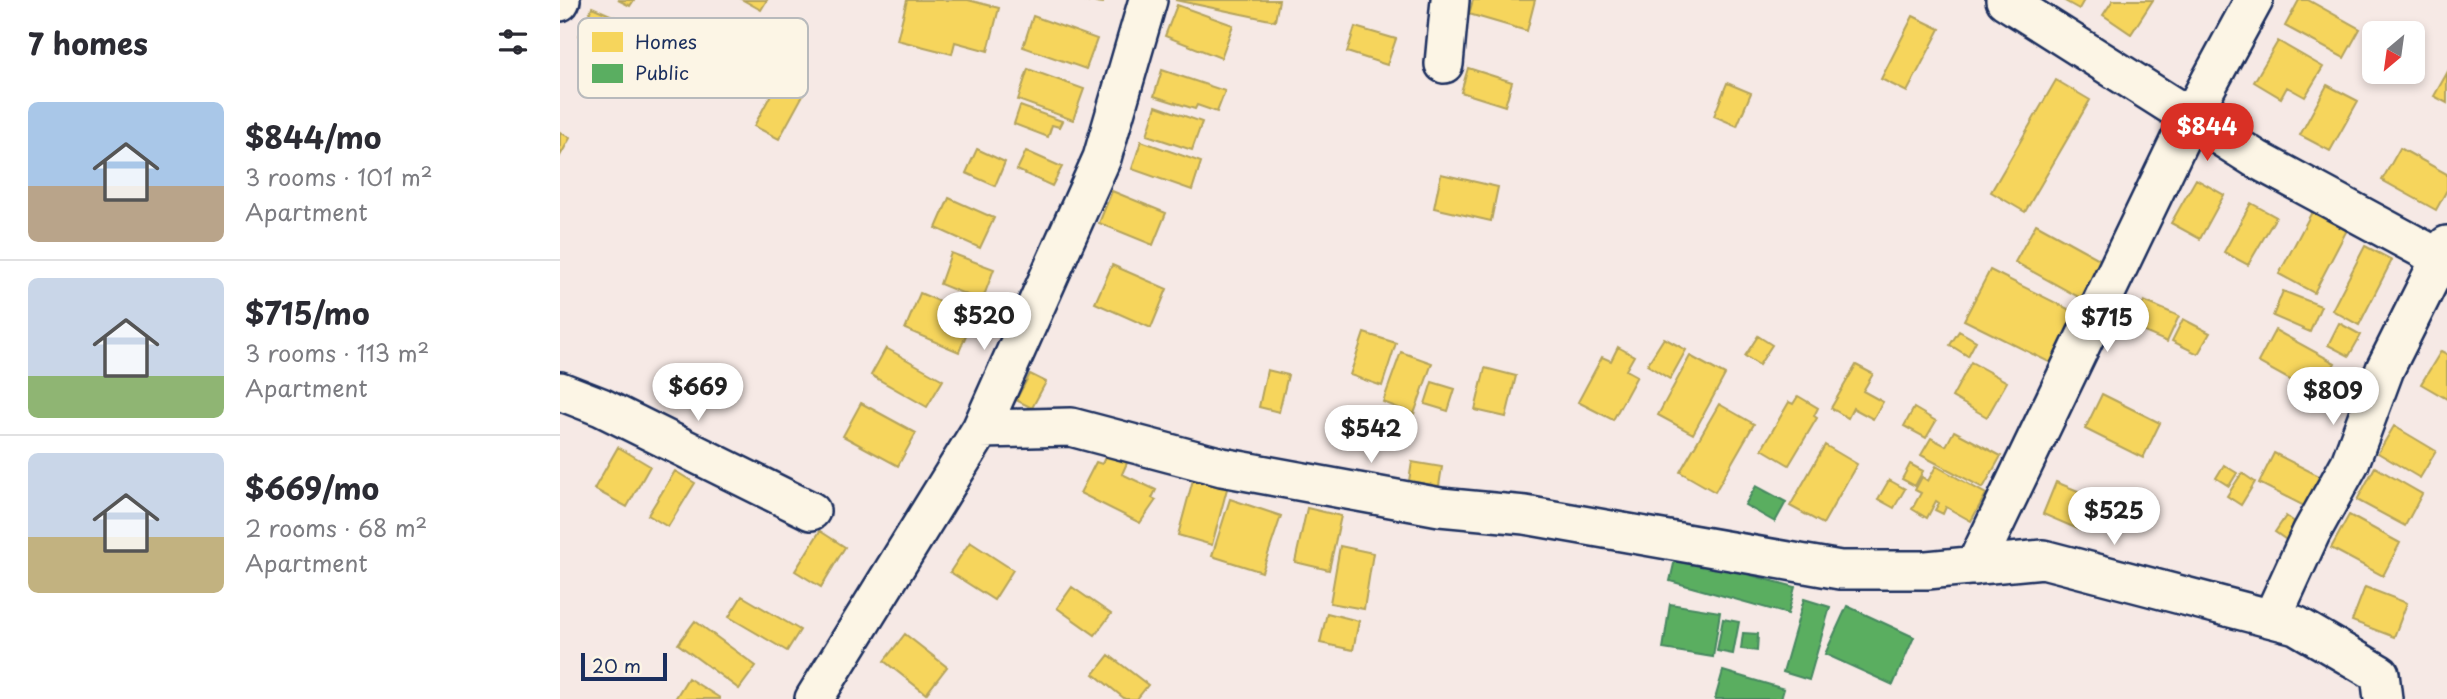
<!DOCTYPE html>
<meta charset="utf-8">
<style>
body{margin:0;font-family:"Playpen Sans",sans-serif;background:#f2f2f3;color:#2b2b33;height:100vh;display:flex;flex-direction:column;font-size:26px;white-space:nowrap}
*{box-sizing:border-box;margin:0}
p{font-size:23px;color:#7c7c81}
.icon{flex:none;width:38px;height:38px;fill:none;stroke:currentColor;stroke-width:2;stroke-linecap:round;stroke-linejoin:round}
.map{position:relative;flex:1;overflow:hidden}
.sheet{display:flex;flex-direction:column;background:#fff;width:560px}
.sheet>*{flex:none}
.needle{width:46px;rotate:209deg}
.buttons{position:absolute;left:1802px;top:21px;display:grid;gap:14px}
.buttons a{display:grid;place-items:center;width:63px;height:63px;border-radius:10px;background:#fff;box-shadow:0 4px 10px #0003;font-size:35px}
.scale{position:absolute;left:21px;bottom:18px;width:86px;box-sizing:border-box;padding-left:7px;border:4px solid #1b2f5e;border-top:0;font-size:19px;line-height:24px;white-space:nowrap;color:#1b2f5e;-webkit-text-stroke:5px #fcf5e5;paint-order:stroke}
.price{position:absolute;translate:-50% -60px;padding:0 16px;border-radius:24px;background:#fff;color:#222;font-size:23px;line-height:46px;filter:drop-shadow(0 2px 4px #0008)}
.price::after{content:'';position:absolute;left:50%;top:42px;width:21px;height:16px;margin-left:-10px;background:inherit;clip-path:polygon(0 0,100% 0,50% 100%)}
.price.on{background:#d93025;color:#fff}
ul{padding:0;list-style:none}
li{display:flex;align-items:center;gap:21px;height:175px;padding:0 28px}
li+li{border-top:2px solid #e1e1e2}
li span{display:grid;place-items:center;flex:none;width:196px;height:140px;border-radius:10px;color:#555}
li>.icon{margin-inline-start:auto}
span .icon{width:84px;height:84px;fill:#fffc;stroke-width:1}
li b{font-size:30px}
h2{display:flex;justify-content:space-between;align-items:center;height:84px;padding:0 28px;font-size:30px}
main{display:flex;flex:1;min-height:0}
.map>svg:first-child{display:block}
.homes{fill:#f6d55c;stroke:#b4a35d;stroke-width:2}
.public{fill:#5aae61;stroke:#478860;stroke-width:2}
.lines{fill:none;stroke-linecap:round;stroke-linejoin:round}
.minor-casing{stroke:#1b2f5e;stroke-width:42}
.minor{stroke:#fcf5e5;stroke-width:37}
.key{fill:#fcf5e5;stroke:#b8babc;stroke-width:2}
.key-label{font-size:19px;fill:#1b2f5e}
</style>
<main>
<section class="sheet">
<h2>7 homes<svg class="icon" aria-label="filters" viewBox="0 0 24 24"><path d="M4 7h16M4 17h16"/><circle cx="9" cy="7" r="2"/><circle cx="15" cy="17" r="2"/></svg></h2>
<ul>
<li><span style="background:linear-gradient(#a9c7e8 60%,#b9a48a 0)"><svg class="icon" aria-label="home" viewBox="0 0 24 24"><path d="M3 11l9-7 9 7M6 9v11h12V9"/></svg></span><div><b>$844/mo</b><p>3 rooms · 101 m²</p><p>Apartment</p></div></li>
<li><span style="background:linear-gradient(#c9d6e8 70%,#8fb573 0)"><svg class="icon" aria-label="home" viewBox="0 0 24 24"><path d="M3 11l9-7 9 7M6 9v11h12V9"/></svg></span><div><b>$715/mo</b><p>3 rooms · 113 m²</p><p>Apartment</p></div></li>
<li><span style="background:linear-gradient(#c9d6e8 60%,#c2b280 0)"><svg class="icon" aria-label="home" viewBox="0 0 24 24"><path d="M3 11l9-7 9 7M6 9v11h12V9"/></svg></span><div><b>$669/mo</b><p>2 rooms · 68 m²</p><p>Apartment</p></div></li>
</ul>
</section>
<div class="map">
<svg width="1887" height="699" viewBox="0 0 1887 699">
<rect width="100%" height="100%" fill="#f6e9e5"/>
<filter id="ink" filterUnits="userSpaceOnUse"><feTurbulence type="fractalNoise" baseFrequency=".0143" numOctaves="2"/><feDisplacementMap in="SourceGraphic" scale="14" xChannelSelector="R" yChannelSelector="G"/><feConvolveMatrix kernelMatrix="1 2 1 2 8 2 1 2 1" color-interpolation-filters="sRGB"/></filter>
<g filter="url(#ink)">
<!-- homes -->
<path class="homes" d="M58,0H74L70,6Z
M183,0H207L201,10Z
M347,0H408L439,8L428,51L395,42L392,54L337,40Z
M514,0H543V3Z
M615,0H719L715,21Z
M913,0H975L967,31L909,14Z
M1503,0H1524L1519,9Z
M1553,0H1593L1571,34L1543,15Z
M1739,0H1748L1800,29L1784,58L1725,26Z
M617,5L673,25L661,58L605,36Z
M32,7L78,27L68,50L50,41L47,48L19,36Z
M473,16L537,39L526,69L463,47Z
M1353,16L1380,29L1347,92L1321,79Z
M795,27L836,39L827,65L787,52Z
M1718,41L1763,67L1745,97L1727,87L1721,98L1694,82Z
M908,68L952,82L945,106L901,92Z
M468,69L524,89L513,120L458,100Z
M602,70L665,91L657,112L637,105L635,109L594,96Z
M223,72L248,86L219,139L194,126Z
M1887,73V103L1874,96Z
M1496,80L1530,100L1465,212L1431,192Z
M1167,83L1191,93L1177,126L1154,116Z
M1767,85L1798,101L1770,151L1740,135Z
M460,106L502,121L499,127L492,125L488,137L454,124Z
M596,106L642,122L632,150L587,135Z
M0,132L10,138L0,156Z
M581,141L641,162L632,190L572,169Z
M1840,148L1887,174V190L1876,210L1822,180Z
M417,149L445,162L435,186L406,173Z
M466,151L502,167L492,186L457,170Z
M881,174L938,187L931,221L874,208Z
M1636,179L1664,195L1640,239L1611,223Z
M552,191L606,213L593,245L539,223Z
M389,198L434,218L420,248L376,228Z
M1691,203L1716,217L1688,265L1664,252Z
M1753,210L1788,228L1754,293L1719,274Z
M1476,224L1543,261L1522,299L1455,262Z
M1805,246L1832,260L1799,325L1772,310Z
M391,253L434,269L422,301L380,284Z
M552,265L607,289L591,328L535,303Z
M1430,270L1520,315L1495,365L1404,320Z
M1723,291L1761,306L1750,332L1713,316Z
M360,293L414,316L399,352L345,329Z
M1584,301L1619,316L1607,342L1573,327Z
M1623,319L1650,333L1638,354L1612,341Z
M1779,323L1801,335L1789,356L1768,345Z
M1715,330L1775,363L1757,395L1698,362Z
M1399,331L1416,341L1408,356L1390,345Z
M804,333L836,343L822,386L790,375Z
M1198,336L1212,345L1199,365L1185,356Z
M1104,338L1126,350L1110,379L1087,365Z
M1058,347L1074,356L1066,370L1077,376L1053,420L1018,402L1042,357L1051,361Z
M326,348L383,380L367,407L311,375Z
M1881,351L1887,354V399L1861,384Z
M841,352L872,363L854,414L823,402Z
M1130,356L1165,375L1133,434L1098,415Z
M1411,362L1447,382L1427,417L1392,397Z
M1296,365L1313,374L1303,391L1323,402L1313,419L1293,408L1288,418L1271,408Z
M925,368L956,376L946,417L915,410Z
M707,370L728,375L719,412L699,407Z
M470,374L486,382L472,408L456,400Z
M872,382L895,389L888,411L865,404Z
M1542,394L1600,423L1583,458L1525,429Z
M1238,396L1258,408L1254,416L1257,418L1229,465L1202,449L1229,402L1233,404Z
M301,403L356,433L338,466L283,436Z
M1159,404L1194,424L1155,492L1120,472Z
M1354,408L1376,421L1366,438L1344,426Z
M1834,426L1876,451L1860,478L1818,453Z
M1394,431L1441,456L1423,488L1361,455L1371,438L1386,446Z
M551,444L571,454L562,474L596,490L592,498L596,500L580,523L520,493L536,462L542,464Z
M1265,445L1297,464L1263,524L1230,506Z
M58,447L90,466L67,507L34,489Z
M1714,453L1767,480L1752,510L1699,483Z
M852,462L882,467L879,486L849,481Z
M1350,464L1363,471L1355,486L1342,479Z
M1664,465L1677,473L1669,486L1656,478Z
M1376,466L1426,494L1411,521L1386,507L1383,514L1375,510L1379,503L1376,501L1367,518L1352,509L1361,493L1355,490L1362,477L1368,481Z
M1815,467L1862,494L1845,526L1797,500Z
M115,471L135,483L108,527L88,515Z
M1682,473L1695,482L1681,505L1667,496Z
M634,476L668,485L652,545L618,535Z
M1329,480L1345,489L1334,508L1318,499Z
M1496,482L1533,497L1520,530L1483,514Z
M670,499L721,516L702,572L652,556Z
M747,508L781,516L769,570L735,562Z
M1789,515L1840,543L1823,576L1771,548Z
M1726,516L1739,525L1728,541L1715,532Z
M260,531L285,547L261,587L235,571Z
M410,542L453,570L434,600L390,572Z
M780,546L813,553L804,609L770,603Z
M512,587L551,614L535,635L497,608Z
M1805,587L1847,603L1834,637L1792,621Z
M182,596L240,630L227,651L169,617Z
M767,613L799,621L793,650L760,643Z
M135,621L196,666L179,689L118,644Z
M345,634L387,667L366,694L324,661Z
M549,655L588,685L577,699H565L534,674Z
M128,678L160,698V699H115Z"/>
<!-- public -->
<path class="public" d="M1196,486L1226,502L1215,522L1185,505Z
M1116,555L1235,587L1228,614L1110,581Z
M1244,599L1270,607L1249,680L1223,672Z
M1110,604L1160,612L1153,657L1103,649Z
M1287,606L1354,637L1333,685L1265,654Z
M1163,619L1179,622L1173,654L1157,651Z
M1183,633L1198,634L1197,651L1181,649Z
M1163,671L1224,689L1221,699H1155Z"/>
<g class="lines">
<defs>
<path id="minor" d="M1445,0L1696,159L1887,262
M0,2L1,0
M884,64L890,0
M0,391L41,407L251,511
M421,429L511,427L662,467L880,507L965,515L1280,570H1367L1483,559L1736,625L1820,674L1823,699
M1415,566L1630,118L1694,0
M1712,618L1751,533L1790,463L1825,369L1887,245
M254,699L421,429L542,158L588,0"/>
</defs>
<!-- minor casing -->
<use href="#minor" class="minor-casing"/>
<!-- minor -->
<use href="#minor" class="minor"/>
</g>
</g>
<!-- legend -->
<rect x="18" y="18" width="230" height="80" rx="10" class="key"/>
<rect x="32" y="32" width="31" height="20" fill="#f6d55c"/>
<rect x="32" y="64" width="31" height="19" fill="#5aae61"/>
<g class="key-label">
<text x="75" y="49">Homes</text>
<text x="75" y="80">Public</text>
</g>
</svg>
<div class="buttons">
<a><svg class="needle" viewBox="-14 -14 28 28"><path d="M0-13l5 13h-10z" fill="#e53935"/><path d="M0 13l5-13h-10z" fill="#7c7c81"/></svg></a>
</div>
<div class="scale">20 m</div>
<b class="price on" style="left:1647px;top:163px">$844</b>
<b class="price" style="left:424px;top:352px">$520</b>
<b class="price" style="left:1547px;top:354px">$715</b>
<b class="price" style="left:138px;top:423px">$669</b>
<b class="price" style="left:1773px;top:427px">$809</b>
<b class="price" style="left:811px;top:465px">$542</b>
<b class="price" style="left:1554px;top:547px">$525</b>
</div>
</main>
